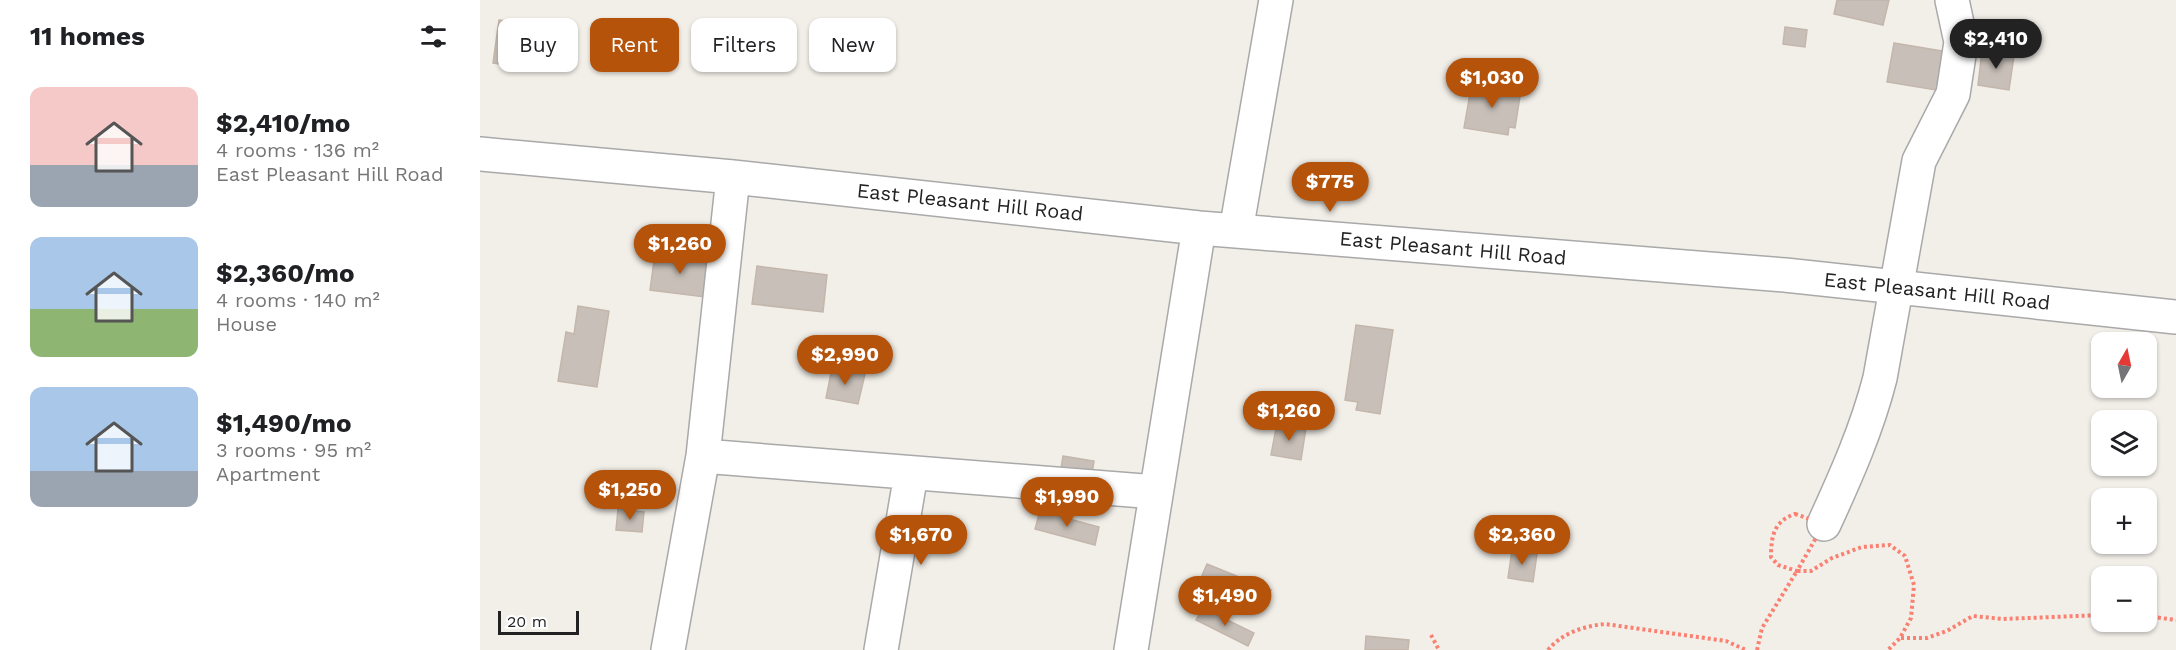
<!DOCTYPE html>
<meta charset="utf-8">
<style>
body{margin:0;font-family:"Work Sans",sans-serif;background:#f2f2f2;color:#202124;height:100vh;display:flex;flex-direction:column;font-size:22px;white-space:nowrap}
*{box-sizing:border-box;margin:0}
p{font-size:20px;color:#757577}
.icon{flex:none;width:33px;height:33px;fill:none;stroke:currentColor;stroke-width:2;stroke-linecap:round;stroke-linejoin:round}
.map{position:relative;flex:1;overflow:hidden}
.panel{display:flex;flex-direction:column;background:#fff;width:480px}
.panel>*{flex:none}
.top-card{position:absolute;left:18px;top:18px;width:570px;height:54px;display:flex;gap:12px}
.needle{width:39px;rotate:9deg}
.buttons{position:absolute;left:1611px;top:332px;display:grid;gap:12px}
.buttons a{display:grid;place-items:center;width:66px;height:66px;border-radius:12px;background:#fff;box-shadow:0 2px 4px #0004;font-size:30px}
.scale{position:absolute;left:18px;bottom:15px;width:81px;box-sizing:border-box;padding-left:6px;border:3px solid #222;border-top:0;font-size:16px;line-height:21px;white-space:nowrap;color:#222;-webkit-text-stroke:4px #fff;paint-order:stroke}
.price{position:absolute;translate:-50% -51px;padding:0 14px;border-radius:21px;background:#b45309;color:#fff;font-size:20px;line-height:39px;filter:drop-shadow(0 2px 3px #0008)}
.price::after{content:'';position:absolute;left:50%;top:36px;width:18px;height:14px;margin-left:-9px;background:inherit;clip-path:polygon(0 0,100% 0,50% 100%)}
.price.active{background:#222;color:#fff}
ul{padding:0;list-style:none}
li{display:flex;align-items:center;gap:18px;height:150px;padding:0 30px}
li span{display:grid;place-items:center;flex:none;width:168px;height:120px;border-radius:12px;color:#555}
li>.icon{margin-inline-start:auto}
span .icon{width:72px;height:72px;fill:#fffc;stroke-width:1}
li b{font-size:26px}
h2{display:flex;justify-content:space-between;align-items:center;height:72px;padding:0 30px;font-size:26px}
.chip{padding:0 21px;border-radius:12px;background:#fff;box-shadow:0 2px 4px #0004;font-size:21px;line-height:54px}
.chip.active{background:#b45309;color:#fff}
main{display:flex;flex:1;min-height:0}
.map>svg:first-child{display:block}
.building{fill:#c7bfb8;stroke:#c4b6ab;stroke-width:1.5}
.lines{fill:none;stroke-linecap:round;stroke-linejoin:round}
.minor-casing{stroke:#a9a9a9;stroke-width:36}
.path{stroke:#fa8072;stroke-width:4;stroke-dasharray:3 3;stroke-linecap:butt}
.minor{stroke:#fff;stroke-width:33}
.labels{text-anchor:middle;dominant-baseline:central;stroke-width:5;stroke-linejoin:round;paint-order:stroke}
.street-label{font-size:20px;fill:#222;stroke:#fff}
</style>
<main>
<section class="panel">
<h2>11 homes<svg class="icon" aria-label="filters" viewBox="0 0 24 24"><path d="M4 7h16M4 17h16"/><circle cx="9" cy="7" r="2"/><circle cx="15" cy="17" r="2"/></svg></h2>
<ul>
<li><span style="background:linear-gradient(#f6c9c9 65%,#9aa5b1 0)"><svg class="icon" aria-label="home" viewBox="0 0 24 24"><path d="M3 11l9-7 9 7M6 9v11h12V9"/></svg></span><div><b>$2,410/mo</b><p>4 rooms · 136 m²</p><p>East Pleasant Hill Road</p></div></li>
<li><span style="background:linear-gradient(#a9c7e8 60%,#8fb573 0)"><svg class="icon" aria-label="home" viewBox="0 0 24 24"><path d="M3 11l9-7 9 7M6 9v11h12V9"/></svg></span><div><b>$2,360/mo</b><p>4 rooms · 140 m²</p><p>House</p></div></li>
<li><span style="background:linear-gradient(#a9c7e8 70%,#9aa5b1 0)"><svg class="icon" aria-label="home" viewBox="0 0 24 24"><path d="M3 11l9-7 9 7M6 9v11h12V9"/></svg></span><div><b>$1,490/mo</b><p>3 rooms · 95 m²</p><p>Apartment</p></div></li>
</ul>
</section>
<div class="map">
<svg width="1696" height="650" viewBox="0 0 1696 650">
<rect width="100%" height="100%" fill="#f2efe9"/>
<!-- building -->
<path class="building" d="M1357,0H1409L1403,25L1354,14Z
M19,20L83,29L77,71L13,63Z
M1305,27L1327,30L1325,47L1303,44Z
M1414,43L1469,52L1462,91L1407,82Z
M1502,51L1534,56L1529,90L1498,85Z
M992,82L1041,90L1035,128L1029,127L1028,135L984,128Z
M175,253L229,260L225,297L170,290Z
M277,266L347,275L343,312L272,304Z
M98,306L129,311L117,387L78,381L86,332L94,334Z
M876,325L913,330L900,414L876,410L878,402L865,400Z
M352,368L385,374L378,404L346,398Z
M797,423L826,428L821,460L791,455Z
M583,456L614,461L608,498L577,492Z
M138,509L164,512L162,532L136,530Z
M560,511L619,527L615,545L555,529Z
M1032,550L1057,554L1053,582L1028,578Z
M727,564L791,590L784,607L720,580Z
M723,608L774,633L768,646L716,620Z
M886,636L929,640L928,650H885Z"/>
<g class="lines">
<defs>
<path id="minor" d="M0,154L253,177L719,228L1305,275L1696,317
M756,231L796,0
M223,456L676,492
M1344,524C1366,476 1387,429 1400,378L1439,161L1473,94L1481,42L1472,0
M188,650L223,456L253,177
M401,650L431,474
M651,650L719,228"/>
</defs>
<!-- minor casing -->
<use href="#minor" class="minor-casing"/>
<!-- path -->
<path class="path" d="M1315,514L1344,524L1317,571L1298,565L1291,557C1291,536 1294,521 1315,514Z
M1666,616L1696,620
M951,635L959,650
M1421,638H1447L1467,631L1493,616L1523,619L1622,615
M1068,650C1082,633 1104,626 1125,624L1246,641L1266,650
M1277,650L1282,628L1317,571H1331L1352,558L1382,547L1410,545L1425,556L1434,585L1431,618L1420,638L1408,650"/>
<!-- minor -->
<use href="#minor" class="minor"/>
</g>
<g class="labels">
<!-- street labels -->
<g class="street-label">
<text transform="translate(490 202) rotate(6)">East Pleasant Hill Road</text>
<text transform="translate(973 248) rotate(5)">East Pleasant Hill Road</text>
<text transform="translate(1457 291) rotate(6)">East Pleasant Hill Road</text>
</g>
</g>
</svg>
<div class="buttons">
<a><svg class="needle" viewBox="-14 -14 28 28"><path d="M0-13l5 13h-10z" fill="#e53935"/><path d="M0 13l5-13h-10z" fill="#757577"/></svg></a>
<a><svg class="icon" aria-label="layers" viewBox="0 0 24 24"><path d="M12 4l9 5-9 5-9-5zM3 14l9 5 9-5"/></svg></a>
<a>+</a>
<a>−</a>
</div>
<div class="scale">20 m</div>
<b class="price active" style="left:1516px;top:70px">$2,410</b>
<b class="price" style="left:1012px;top:109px">$1,030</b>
<b class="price" style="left:850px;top:213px">$775</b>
<b class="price" style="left:200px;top:275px">$1,260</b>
<b class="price" style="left:365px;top:386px">$2,990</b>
<b class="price" style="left:809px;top:442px">$1,260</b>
<b class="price" style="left:150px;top:521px">$1,250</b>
<b class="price" style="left:587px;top:528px">$1,990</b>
<b class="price" style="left:441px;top:566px">$1,670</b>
<b class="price" style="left:1042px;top:566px">$2,360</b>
<b class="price" style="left:745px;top:627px">$1,490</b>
<div class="top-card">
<a class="chip">Buy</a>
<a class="chip active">Rent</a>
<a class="chip">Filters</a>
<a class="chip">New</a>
</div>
</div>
</main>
